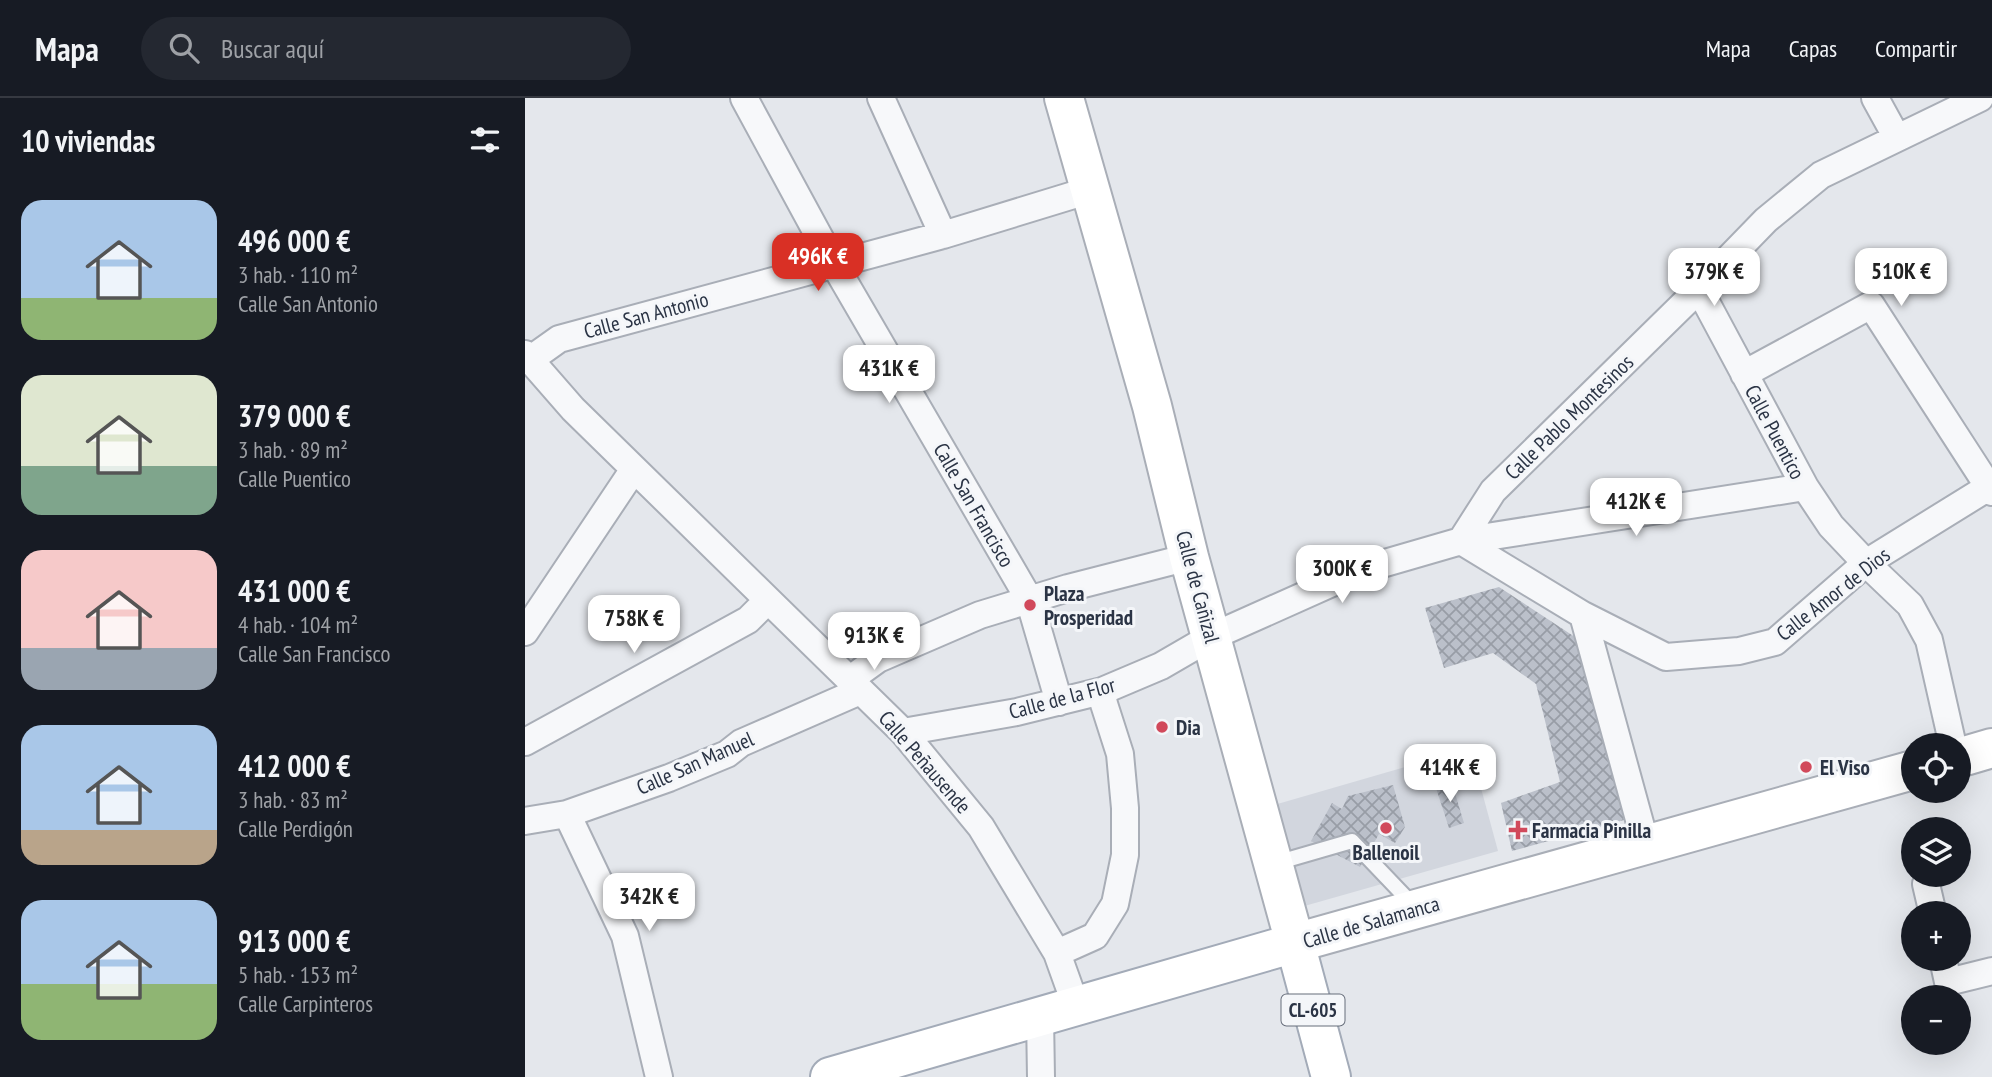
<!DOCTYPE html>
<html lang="es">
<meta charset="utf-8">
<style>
body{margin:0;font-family:"PT Sans Narrow",sans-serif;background:#242831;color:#f1f3f6;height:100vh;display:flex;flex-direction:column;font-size:26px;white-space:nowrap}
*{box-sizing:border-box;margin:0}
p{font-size:23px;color:#9ea1a6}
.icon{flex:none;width:38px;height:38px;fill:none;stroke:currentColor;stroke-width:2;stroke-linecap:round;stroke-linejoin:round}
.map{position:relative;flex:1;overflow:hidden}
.sheet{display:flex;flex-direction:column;background:#171b24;width:525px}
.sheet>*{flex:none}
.controls{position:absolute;left:1376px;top:635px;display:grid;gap:14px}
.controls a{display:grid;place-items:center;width:70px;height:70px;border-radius:50%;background:#171b24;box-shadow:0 7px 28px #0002;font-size:35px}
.price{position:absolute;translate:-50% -60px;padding:0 16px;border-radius:14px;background:#fff;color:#222;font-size:23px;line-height:46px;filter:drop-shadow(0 2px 4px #0008)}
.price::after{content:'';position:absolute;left:50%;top:42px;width:21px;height:16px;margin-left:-10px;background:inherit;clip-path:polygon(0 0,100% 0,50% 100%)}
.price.current{background:#d93025;color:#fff}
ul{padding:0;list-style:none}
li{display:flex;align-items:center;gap:21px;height:175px;padding:0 21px}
li span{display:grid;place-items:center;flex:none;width:196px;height:140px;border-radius:21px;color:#555}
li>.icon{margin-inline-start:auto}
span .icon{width:84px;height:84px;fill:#fffc;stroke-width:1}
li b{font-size:30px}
h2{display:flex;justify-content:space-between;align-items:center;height:84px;padding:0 21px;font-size:30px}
header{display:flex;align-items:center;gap:42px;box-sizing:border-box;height:98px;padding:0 35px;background:#171b24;border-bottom:2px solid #363941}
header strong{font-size:33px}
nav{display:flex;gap:38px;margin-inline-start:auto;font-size:24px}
.search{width:490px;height:63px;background:#242831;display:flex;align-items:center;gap:18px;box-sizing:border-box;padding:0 24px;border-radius:38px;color:#9ea1a6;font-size:26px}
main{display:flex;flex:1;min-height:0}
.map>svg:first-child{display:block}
.built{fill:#d2d6de}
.building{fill:url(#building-cross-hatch)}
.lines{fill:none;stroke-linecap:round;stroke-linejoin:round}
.lane-casing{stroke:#a9aeb7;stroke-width:18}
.street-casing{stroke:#a9aeb7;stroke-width:30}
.secondary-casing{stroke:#a9aeb7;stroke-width:42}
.primary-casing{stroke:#a3abb8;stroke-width:42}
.lane{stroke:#f7f8fa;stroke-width:14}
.street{stroke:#f7f8fa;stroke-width:26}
.secondary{stroke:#fff;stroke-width:38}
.primary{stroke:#fff;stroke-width:38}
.poi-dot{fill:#d1495b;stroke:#f4f6f9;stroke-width:2.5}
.labels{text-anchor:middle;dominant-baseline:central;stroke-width:6;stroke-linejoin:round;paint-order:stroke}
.shield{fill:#f4f6f9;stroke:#676e7b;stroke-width:2}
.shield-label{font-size:19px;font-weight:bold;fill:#2b3445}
.street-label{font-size:21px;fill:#2b3445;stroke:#f4f6f9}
.poi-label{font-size:21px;font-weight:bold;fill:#2b3445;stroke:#f4f6f9;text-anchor:start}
</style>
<header>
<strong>Mapa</strong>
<div class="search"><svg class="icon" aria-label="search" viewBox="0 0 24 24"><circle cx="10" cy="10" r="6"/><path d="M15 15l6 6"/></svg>Buscar aquí</div>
<nav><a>Mapa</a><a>Capas</a><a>Compartir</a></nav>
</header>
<main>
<section class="sheet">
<h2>10 viviendas<svg class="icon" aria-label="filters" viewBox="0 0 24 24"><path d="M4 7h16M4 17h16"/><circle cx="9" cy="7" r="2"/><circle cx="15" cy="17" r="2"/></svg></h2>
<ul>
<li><span style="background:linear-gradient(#a9c7e8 70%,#8fb573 0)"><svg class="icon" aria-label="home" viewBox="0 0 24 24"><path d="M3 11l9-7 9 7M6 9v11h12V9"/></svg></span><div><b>496 000 €</b><p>3 hab. · 110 m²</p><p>Calle San Antonio</p></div></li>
<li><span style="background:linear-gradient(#dfe7d0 65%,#7fa58c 0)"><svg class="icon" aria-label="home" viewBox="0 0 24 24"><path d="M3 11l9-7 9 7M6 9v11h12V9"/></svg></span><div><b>379 000 €</b><p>3 hab. · 89 m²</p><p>Calle Puentico</p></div></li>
<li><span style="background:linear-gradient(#f6c9c9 70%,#9aa5b1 0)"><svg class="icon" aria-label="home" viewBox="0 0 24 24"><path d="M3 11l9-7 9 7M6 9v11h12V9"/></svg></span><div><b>431 000 €</b><p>4 hab. · 104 m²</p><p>Calle San Francisco</p></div></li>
<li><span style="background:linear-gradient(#a9c7e8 75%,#b9a48a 0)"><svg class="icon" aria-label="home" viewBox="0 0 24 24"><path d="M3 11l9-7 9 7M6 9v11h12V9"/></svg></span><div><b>412 000 €</b><p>3 hab. · 83 m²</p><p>Calle Perdigón</p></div></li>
<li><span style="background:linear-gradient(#a9c7e8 60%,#8fb573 0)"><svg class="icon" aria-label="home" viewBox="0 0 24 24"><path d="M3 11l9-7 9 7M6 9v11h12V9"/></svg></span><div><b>913 000 €</b><p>5 hab. · 153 m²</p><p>Calle Carpinteros</p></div></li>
</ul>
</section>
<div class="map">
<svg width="1467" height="979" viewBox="0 0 1467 979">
<defs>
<pattern id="building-cross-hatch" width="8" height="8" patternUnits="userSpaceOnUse" patternTransform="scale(1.75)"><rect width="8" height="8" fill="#bbc0ca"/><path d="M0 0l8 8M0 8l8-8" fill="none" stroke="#989da6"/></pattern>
</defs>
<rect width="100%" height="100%" fill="#e4e7ec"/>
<!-- built -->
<path class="built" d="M925,656L930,674L950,668L973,753L776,809L749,707Z"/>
<!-- building -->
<path class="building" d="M974,489L1053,541L1099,722L987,753L976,705L1035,684L1011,586L968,555L919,570L900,510Z
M926,682L939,725L924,730L910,687Z
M868,687L880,729L870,745L854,736L835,769L786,743L807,705L817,711L823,698Z"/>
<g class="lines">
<defs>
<path id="lane" d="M751,765L827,743L889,808"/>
<path id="street" d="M219,0L309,166L504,501L534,604
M356,0L418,137
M1350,0L1372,40
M1174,191L1280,389L1306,428L1341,465L1385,507L1404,542L1428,648
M0,256L48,311L378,634L456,729L532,855L551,908
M6,261L34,241L418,137L565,92
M1219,276L1346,207L1467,394
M936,443L968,393L1174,191L1241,122L1296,77L1455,0
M936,443L1058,517L1141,559L1214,553L1250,544L1341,465L1467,387
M1058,517L1121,747
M0,534L109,371
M324,582L353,561L455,517L543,490L664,459
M378,634L492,614L577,593L636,568L686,539L836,472L936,443L1280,389
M0,644L223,522L243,502
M42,716L100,838L134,979
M0,723L42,716L144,680L202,656L216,645L335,593
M1401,786L1408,816
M532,855L570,838L590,806L600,757V710L595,656L579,606L577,593
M1418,861L1423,884L1467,873
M515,918L516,979"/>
<path id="secondary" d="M539,0L627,308L664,459L770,845L1388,672
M1433,660L1467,650"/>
<path id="primary" d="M305,979L770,845L806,979"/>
</defs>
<!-- lane casing -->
<use href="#lane" class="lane-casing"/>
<!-- street casing -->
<use href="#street" class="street-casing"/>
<!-- secondary casing -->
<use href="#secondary" class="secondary-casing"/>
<!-- primary casing -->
<use href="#primary" class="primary-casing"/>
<!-- lane -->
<use href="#lane" class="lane"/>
<!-- street -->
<use href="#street" class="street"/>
<!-- secondary -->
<use href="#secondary" class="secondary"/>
<!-- primary -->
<use href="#primary" class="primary"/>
</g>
<!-- markers -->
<g class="poi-dot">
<circle cx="505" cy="507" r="7"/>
<circle cx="637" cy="629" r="7"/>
<circle cx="1281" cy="669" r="7"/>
<circle cx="861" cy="730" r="7"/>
<path d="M989.5 721.5h7v7h7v7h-7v7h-7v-7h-7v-7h7z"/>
</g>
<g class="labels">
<!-- shield labels -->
<rect class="shield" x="756.5" y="896.5" width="63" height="31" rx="5"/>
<g class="shield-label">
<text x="788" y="912">CL-605</text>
</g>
<!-- street labels -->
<g class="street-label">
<text transform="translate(121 217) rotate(-15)">Calle San Antonio</text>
<text transform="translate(1044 319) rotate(-44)">Calle Pablo Montesinos</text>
<text transform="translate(1250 334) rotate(62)">Calle Puentico</text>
<text transform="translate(449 407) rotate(60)">Calle San Francisco</text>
<text transform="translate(673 489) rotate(75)">Calle de Cañizal</text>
<text transform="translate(1308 496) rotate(-38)">Calle Amor de Dios</text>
<text transform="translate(537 600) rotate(-15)">Calle de la Flor</text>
<text transform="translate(400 664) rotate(49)">Calle Peñausende</text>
<text transform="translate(170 665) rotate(-24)">Calle San Manuel</text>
<text transform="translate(846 824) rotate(-16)">Calle de Salamanca</text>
</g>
<!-- poi labels -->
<g class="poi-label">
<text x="519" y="495">Plaza<tspan x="519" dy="24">Prosperidad</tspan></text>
<text x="651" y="629">Dia</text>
<text x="1295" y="669">El Viso</text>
<text x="1007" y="732">Farmacia Pinilla</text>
<text x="861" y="754" text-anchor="middle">Ballenoil</text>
</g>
</g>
</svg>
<div class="controls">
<a><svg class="icon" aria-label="locate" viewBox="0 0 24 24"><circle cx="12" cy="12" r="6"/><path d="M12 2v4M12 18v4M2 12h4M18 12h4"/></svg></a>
<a><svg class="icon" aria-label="layers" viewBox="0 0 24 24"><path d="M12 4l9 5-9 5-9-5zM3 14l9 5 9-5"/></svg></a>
<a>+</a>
<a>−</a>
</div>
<b class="price current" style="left:293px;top:195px">496K €</b>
<b class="price" style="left:1189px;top:210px">379K €</b>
<b class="price" style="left:1376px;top:210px">510K €</b>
<b class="price" style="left:364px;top:307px">431K €</b>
<b class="price" style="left:1111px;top:440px">412K €</b>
<b class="price" style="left:817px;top:507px">300K €</b>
<b class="price" style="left:109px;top:557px">758K €</b>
<b class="price" style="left:349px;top:574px">913K €</b>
<b class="price" style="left:925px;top:706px">414K €</b>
<b class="price" style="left:124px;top:835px">342K €</b>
</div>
</main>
